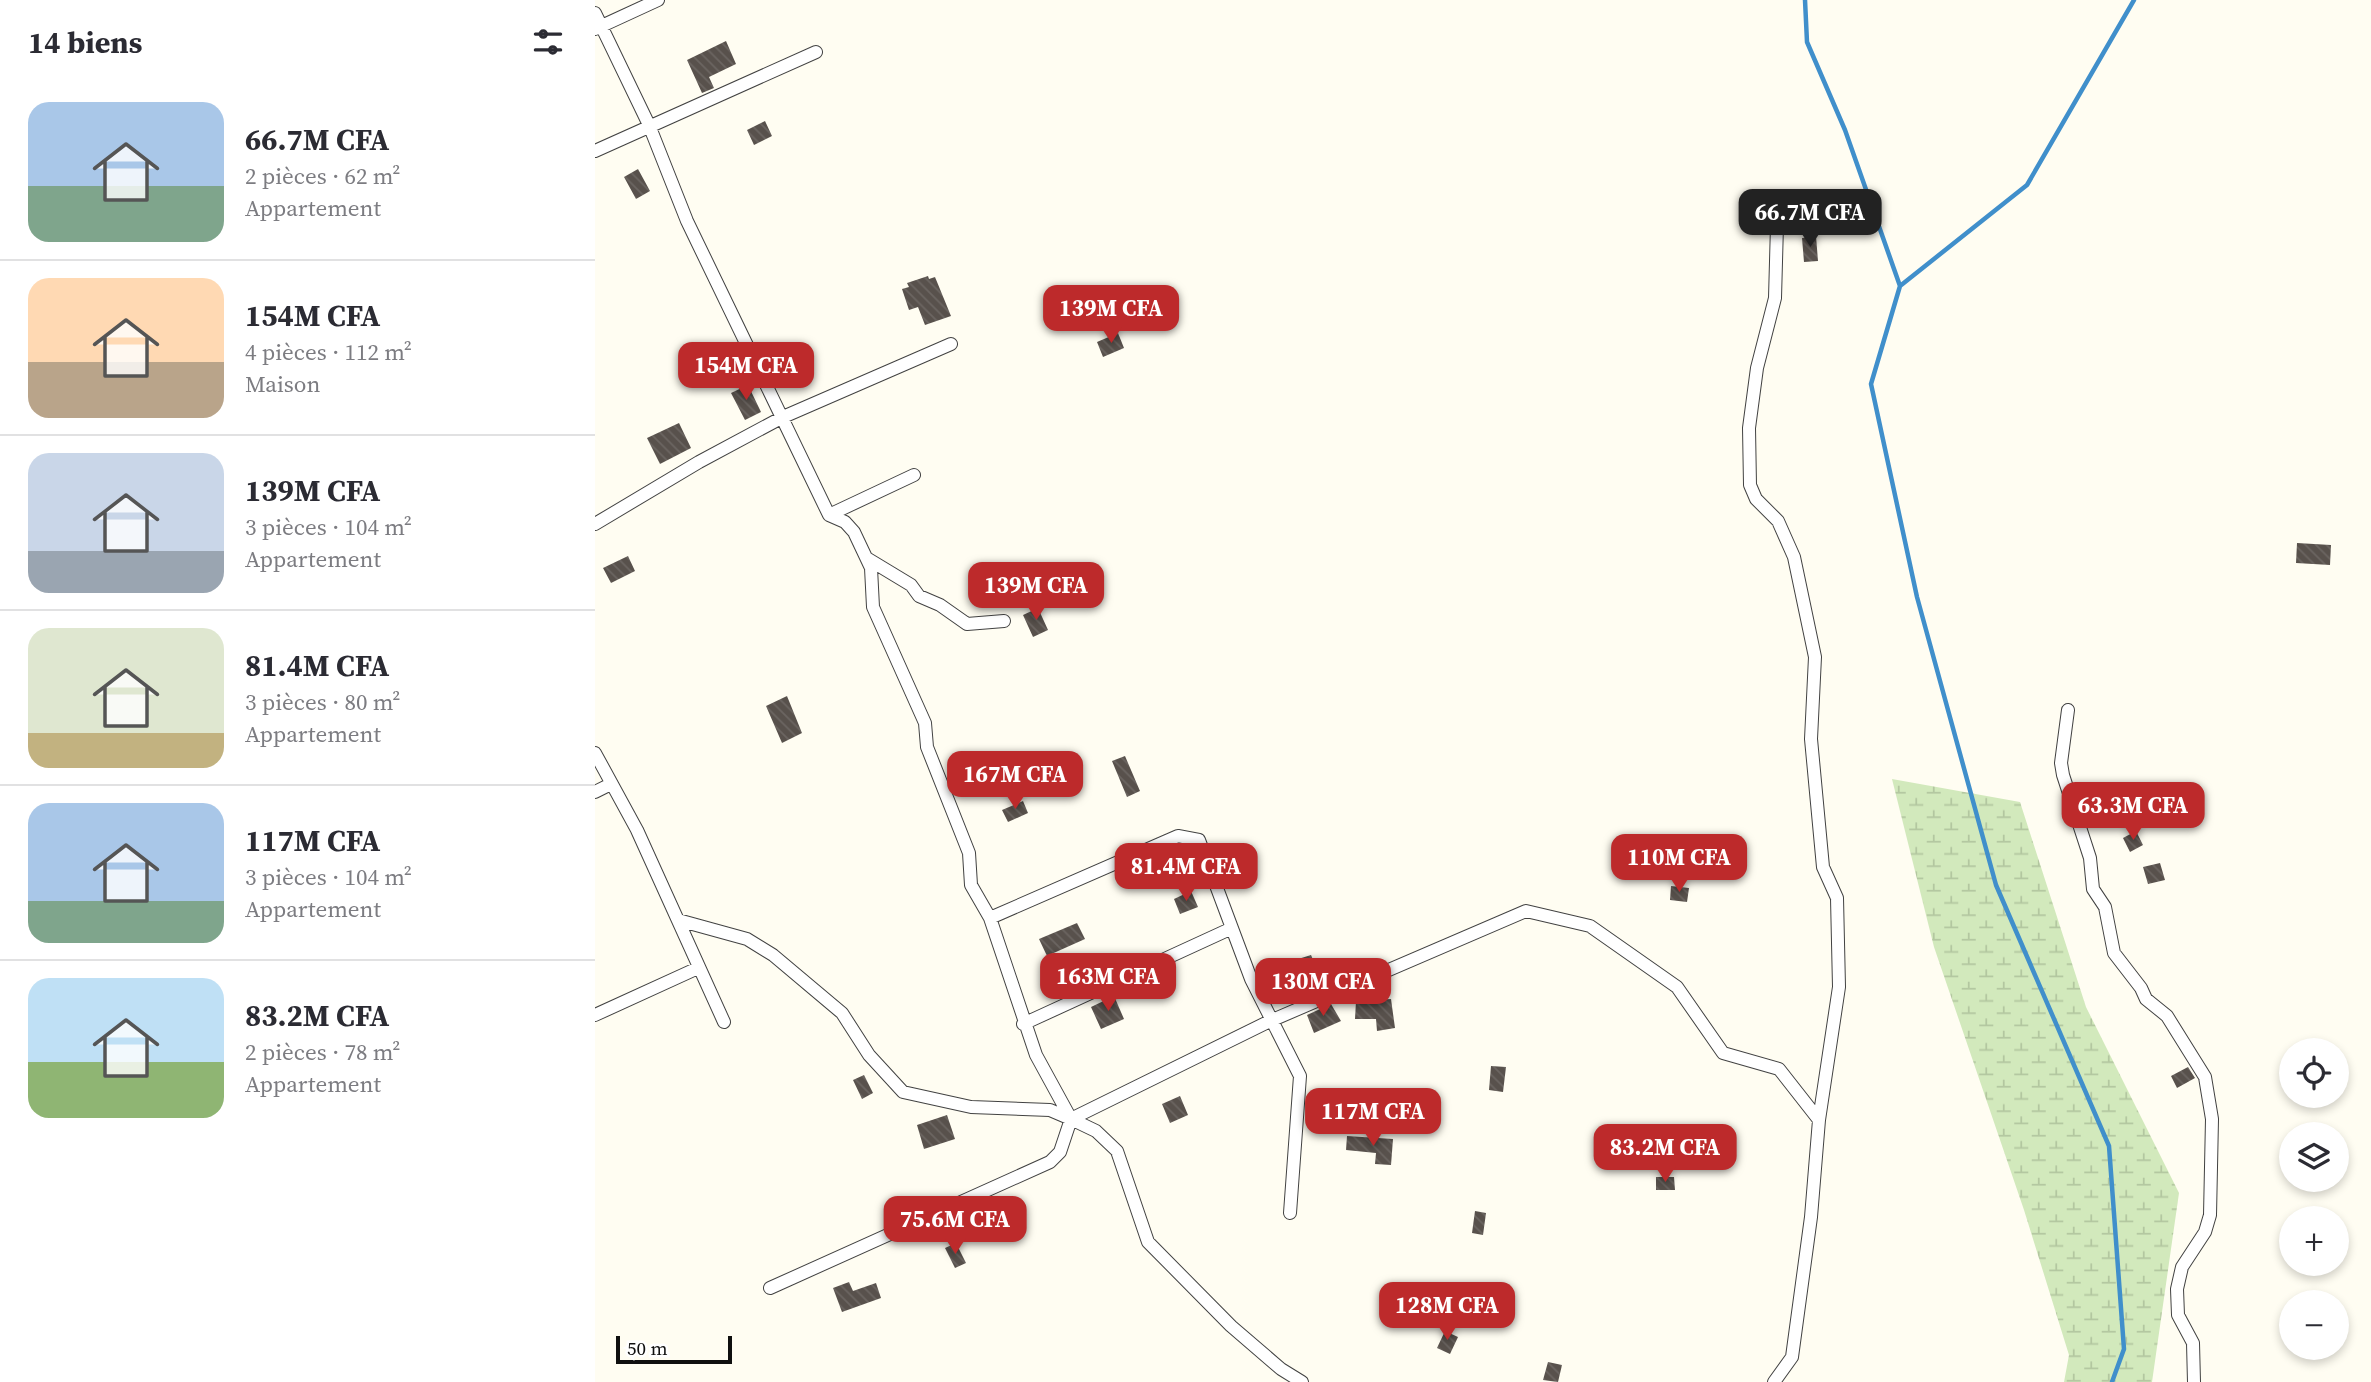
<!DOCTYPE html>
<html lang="fr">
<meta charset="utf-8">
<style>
body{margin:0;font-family:"Source Serif 4",serif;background:#f7f7f7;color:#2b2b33;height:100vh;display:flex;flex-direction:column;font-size:26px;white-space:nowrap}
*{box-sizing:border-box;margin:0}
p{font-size:23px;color:#7c7c81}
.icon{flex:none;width:38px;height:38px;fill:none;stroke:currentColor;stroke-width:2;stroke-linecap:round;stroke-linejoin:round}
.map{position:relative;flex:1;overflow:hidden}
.sheet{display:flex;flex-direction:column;background:#fff;width:595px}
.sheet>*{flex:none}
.buttons{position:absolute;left:1684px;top:1038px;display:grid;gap:14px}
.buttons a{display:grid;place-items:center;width:70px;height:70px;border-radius:50%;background:#fff;box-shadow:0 4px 10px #0003;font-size:35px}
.scale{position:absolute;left:21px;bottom:18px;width:116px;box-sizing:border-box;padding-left:7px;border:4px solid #0f0f0f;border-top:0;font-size:19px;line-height:24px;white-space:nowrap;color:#0f0f0f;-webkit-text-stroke:5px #fff;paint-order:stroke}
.price{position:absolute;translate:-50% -60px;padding:0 16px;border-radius:14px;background:#bd2a2b;color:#fff;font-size:23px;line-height:46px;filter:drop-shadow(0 2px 4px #0008)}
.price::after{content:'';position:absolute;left:50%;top:42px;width:21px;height:16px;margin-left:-10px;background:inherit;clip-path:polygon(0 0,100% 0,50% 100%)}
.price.selected{background:#222;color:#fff}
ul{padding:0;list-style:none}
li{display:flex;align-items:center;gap:21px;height:175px;padding:0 28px}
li+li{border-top:2px solid #e1e1e2}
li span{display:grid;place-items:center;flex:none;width:196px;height:140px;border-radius:21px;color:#555}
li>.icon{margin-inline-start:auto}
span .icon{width:84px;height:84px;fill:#fffc;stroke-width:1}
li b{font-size:30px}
h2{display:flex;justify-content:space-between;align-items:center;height:84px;padding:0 28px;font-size:30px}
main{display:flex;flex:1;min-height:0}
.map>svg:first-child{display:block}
.wetland{fill:url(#wetland-marsh)}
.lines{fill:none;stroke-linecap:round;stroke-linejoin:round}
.stream{stroke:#408fcb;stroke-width:4.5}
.building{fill:url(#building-back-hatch)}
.minor-casing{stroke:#424242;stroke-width:14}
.minor{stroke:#fff;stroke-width:12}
</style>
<main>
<section class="sheet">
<h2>14 biens<svg class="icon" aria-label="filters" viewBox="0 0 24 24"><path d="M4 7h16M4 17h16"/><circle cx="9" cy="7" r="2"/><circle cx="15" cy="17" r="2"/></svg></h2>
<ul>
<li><span style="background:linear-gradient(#a9c7e8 60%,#7fa58c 0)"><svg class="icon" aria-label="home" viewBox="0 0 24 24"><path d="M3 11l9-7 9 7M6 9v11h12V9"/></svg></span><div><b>66.7M CFA</b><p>2 pièces · 62 m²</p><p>Appartement</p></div></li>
<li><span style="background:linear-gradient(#ffd9b3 60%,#b9a48a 0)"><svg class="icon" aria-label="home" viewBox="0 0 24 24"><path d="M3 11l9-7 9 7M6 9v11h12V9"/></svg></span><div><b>154M CFA</b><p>4 pièces · 112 m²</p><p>Maison</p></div></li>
<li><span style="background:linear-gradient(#c9d6e8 70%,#9aa5b1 0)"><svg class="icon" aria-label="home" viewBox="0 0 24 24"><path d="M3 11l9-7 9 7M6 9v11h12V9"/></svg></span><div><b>139M CFA</b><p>3 pièces · 104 m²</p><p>Appartement</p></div></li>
<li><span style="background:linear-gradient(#dfe7d0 75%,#c2b280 0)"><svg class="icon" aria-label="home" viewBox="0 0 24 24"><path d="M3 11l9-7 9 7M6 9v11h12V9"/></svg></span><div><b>81.4M CFA</b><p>3 pièces · 80 m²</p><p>Appartement</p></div></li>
<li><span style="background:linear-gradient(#a9c7e8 70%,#7fa58c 0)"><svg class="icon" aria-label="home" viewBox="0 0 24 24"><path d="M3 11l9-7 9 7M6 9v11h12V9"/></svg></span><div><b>117M CFA</b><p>3 pièces · 104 m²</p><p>Appartement</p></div></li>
<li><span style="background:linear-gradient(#bfe0f5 60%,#8fb573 0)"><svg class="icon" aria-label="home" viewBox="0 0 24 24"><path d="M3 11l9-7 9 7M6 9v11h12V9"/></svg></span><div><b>83.2M CFA</b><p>2 pièces · 78 m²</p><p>Appartement</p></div></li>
</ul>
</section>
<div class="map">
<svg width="1776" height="1382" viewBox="0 0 1776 1382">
<defs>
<pattern id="wetland-marsh" width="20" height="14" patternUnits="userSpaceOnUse" patternTransform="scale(1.75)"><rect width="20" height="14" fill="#d2e9bc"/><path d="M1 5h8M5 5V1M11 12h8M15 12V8" fill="none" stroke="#b3c7a0"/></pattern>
<pattern id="building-back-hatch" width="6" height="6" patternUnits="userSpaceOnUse" patternTransform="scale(1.75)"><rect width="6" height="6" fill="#58514c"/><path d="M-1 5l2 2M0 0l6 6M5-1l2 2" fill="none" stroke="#6b6561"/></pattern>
</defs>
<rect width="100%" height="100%" fill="#fffdf2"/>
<!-- wetland -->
<path class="wetland" d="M1297,779L1425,802L1491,1007L1584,1193L1557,1382H1469L1474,1355L1429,1210L1339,947Z"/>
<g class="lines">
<!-- stream -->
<path class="stream" d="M1210,0L1212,42L1250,130L1305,286
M1517,1382L1529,1349L1514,1146L1401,885L1322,597L1276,384L1305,286L1432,185L1539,0"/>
</g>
<!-- building -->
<path class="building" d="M131,41L141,64L114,77L119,88L107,93L92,60Z
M170,121L177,136L159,145L152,130Z
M43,169L55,191L41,199L29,177Z
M1221,236L1223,261L1209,262L1207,238Z
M333,276L334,279L340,277L356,316L330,325L323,307L314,310L307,289L314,287L312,283Z
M523,333L529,348L508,357L502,342Z
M127,348L134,362L118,369L112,356Z
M153,385L166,412L150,420L136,393Z
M84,423L96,448L65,464L52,438Z
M1702,543L1736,545L1735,565L1701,563Z
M33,556L40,571L16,583L8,568Z
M443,608L453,630L438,637L428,615Z
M192,696L207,733L187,743L171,706Z
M530,756L545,791L532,797L517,761Z
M428,801L433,813L413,822L407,810Z
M1541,831L1548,845L1535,852L1528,838Z
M1565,863L1570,880L1553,884L1548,867Z
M1076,886L1094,888L1092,902L1075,900Z
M596,891L603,907L585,914L579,899Z
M482,923L490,939L452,956L444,939Z
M716,955L730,988L693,1004L687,990L707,981L700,960Z
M519,996L529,1019L506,1029L496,1007Z
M796,999L800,1028L782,1031L781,1019H760L761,1001Z
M736,1004L746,1021L719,1033L712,1015Z
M896,1066L911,1067L908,1092L894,1090Z
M1593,1067L1600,1078L1582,1088L1576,1076Z
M269,1075L278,1093L267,1099L258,1080Z
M585,1096L593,1115L575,1123L567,1104Z
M352,1115L360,1139L329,1149L322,1125Z
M752,1136L798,1139L796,1165L780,1164L781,1153L751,1150Z
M1061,1177H1079L1080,1190H1061Z
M880,1211L891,1213L888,1235L877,1233Z
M361,1243L371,1263L360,1268L350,1248Z
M254,1282L258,1291L281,1283L286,1298L247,1312L238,1288Z
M850,1331L863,1337L855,1354L842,1348Z
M953,1362L967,1365L963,1382L948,1380Z"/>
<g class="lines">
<defs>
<path id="minor" d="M0,13L54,125L92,221L234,515L250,522L259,532L276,568L278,607L330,723L332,747L374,853L376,885L395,918L441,1055L476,1119L501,1131L522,1151L553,1242L636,1326L686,1369L707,1382
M0,29L63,0
M0,151L221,52
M234,515L319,475
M0,524L104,462L188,417L356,344
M273,559L316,585L324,596L345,605L372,624L409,621
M1473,710L1466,763L1468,775L1495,858L1498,889L1510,907L1519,953L1546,988L1551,999L1572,1016L1610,1077L1617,1119L1615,1215L1610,1232L1587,1267L1582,1289L1583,1315L1598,1343L1599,1382
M0,753L42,830L129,1022
M0,792L16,784
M395,918L583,836L604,840L656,979L705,1076L695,1213
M83,920L152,939L178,955L247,1013L274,1055L308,1092L376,1107L455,1110L476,1119
M0,1015L103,968
M428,1024L635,929
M175,1288L455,1162L465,1152L476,1119L675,1021L931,911L995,926L1082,987L1128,1053L1184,1069L1224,1120
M1179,1382L1197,1357L1216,1217L1224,1120L1244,987L1242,898L1228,867L1216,739L1220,657L1199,557L1183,521L1161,499L1155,485L1154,428L1162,368L1180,298L1182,225"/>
</defs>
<!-- minor casing -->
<use href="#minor" class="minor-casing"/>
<!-- minor -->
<use href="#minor" class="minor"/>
</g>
</svg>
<div class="buttons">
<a><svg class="icon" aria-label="locate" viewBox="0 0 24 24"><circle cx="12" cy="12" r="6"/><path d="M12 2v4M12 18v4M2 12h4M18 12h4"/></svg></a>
<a><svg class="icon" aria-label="layers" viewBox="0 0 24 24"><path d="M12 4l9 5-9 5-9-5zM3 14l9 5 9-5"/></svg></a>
<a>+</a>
<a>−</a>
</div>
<div class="scale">50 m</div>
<b class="price selected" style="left:1215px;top:249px">66.7M CFA</b>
<b class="price" style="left:516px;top:345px">139M CFA</b>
<b class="price" style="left:151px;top:402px">154M CFA</b>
<b class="price" style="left:441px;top:622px">139M CFA</b>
<b class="price" style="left:420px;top:811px">167M CFA</b>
<b class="price" style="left:1538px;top:842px">63.3M CFA</b>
<b class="price" style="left:1084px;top:894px">110M CFA</b>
<b class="price" style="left:591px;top:903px">81.4M CFA</b>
<b class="price" style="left:513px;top:1013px">163M CFA</b>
<b class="price" style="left:728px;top:1018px">130M CFA</b>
<b class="price" style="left:778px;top:1148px">117M CFA</b>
<b class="price" style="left:1070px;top:1184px">83.2M CFA</b>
<b class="price" style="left:360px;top:1256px">75.6M CFA</b>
<b class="price" style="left:852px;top:1342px">128M CFA</b>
</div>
</main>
